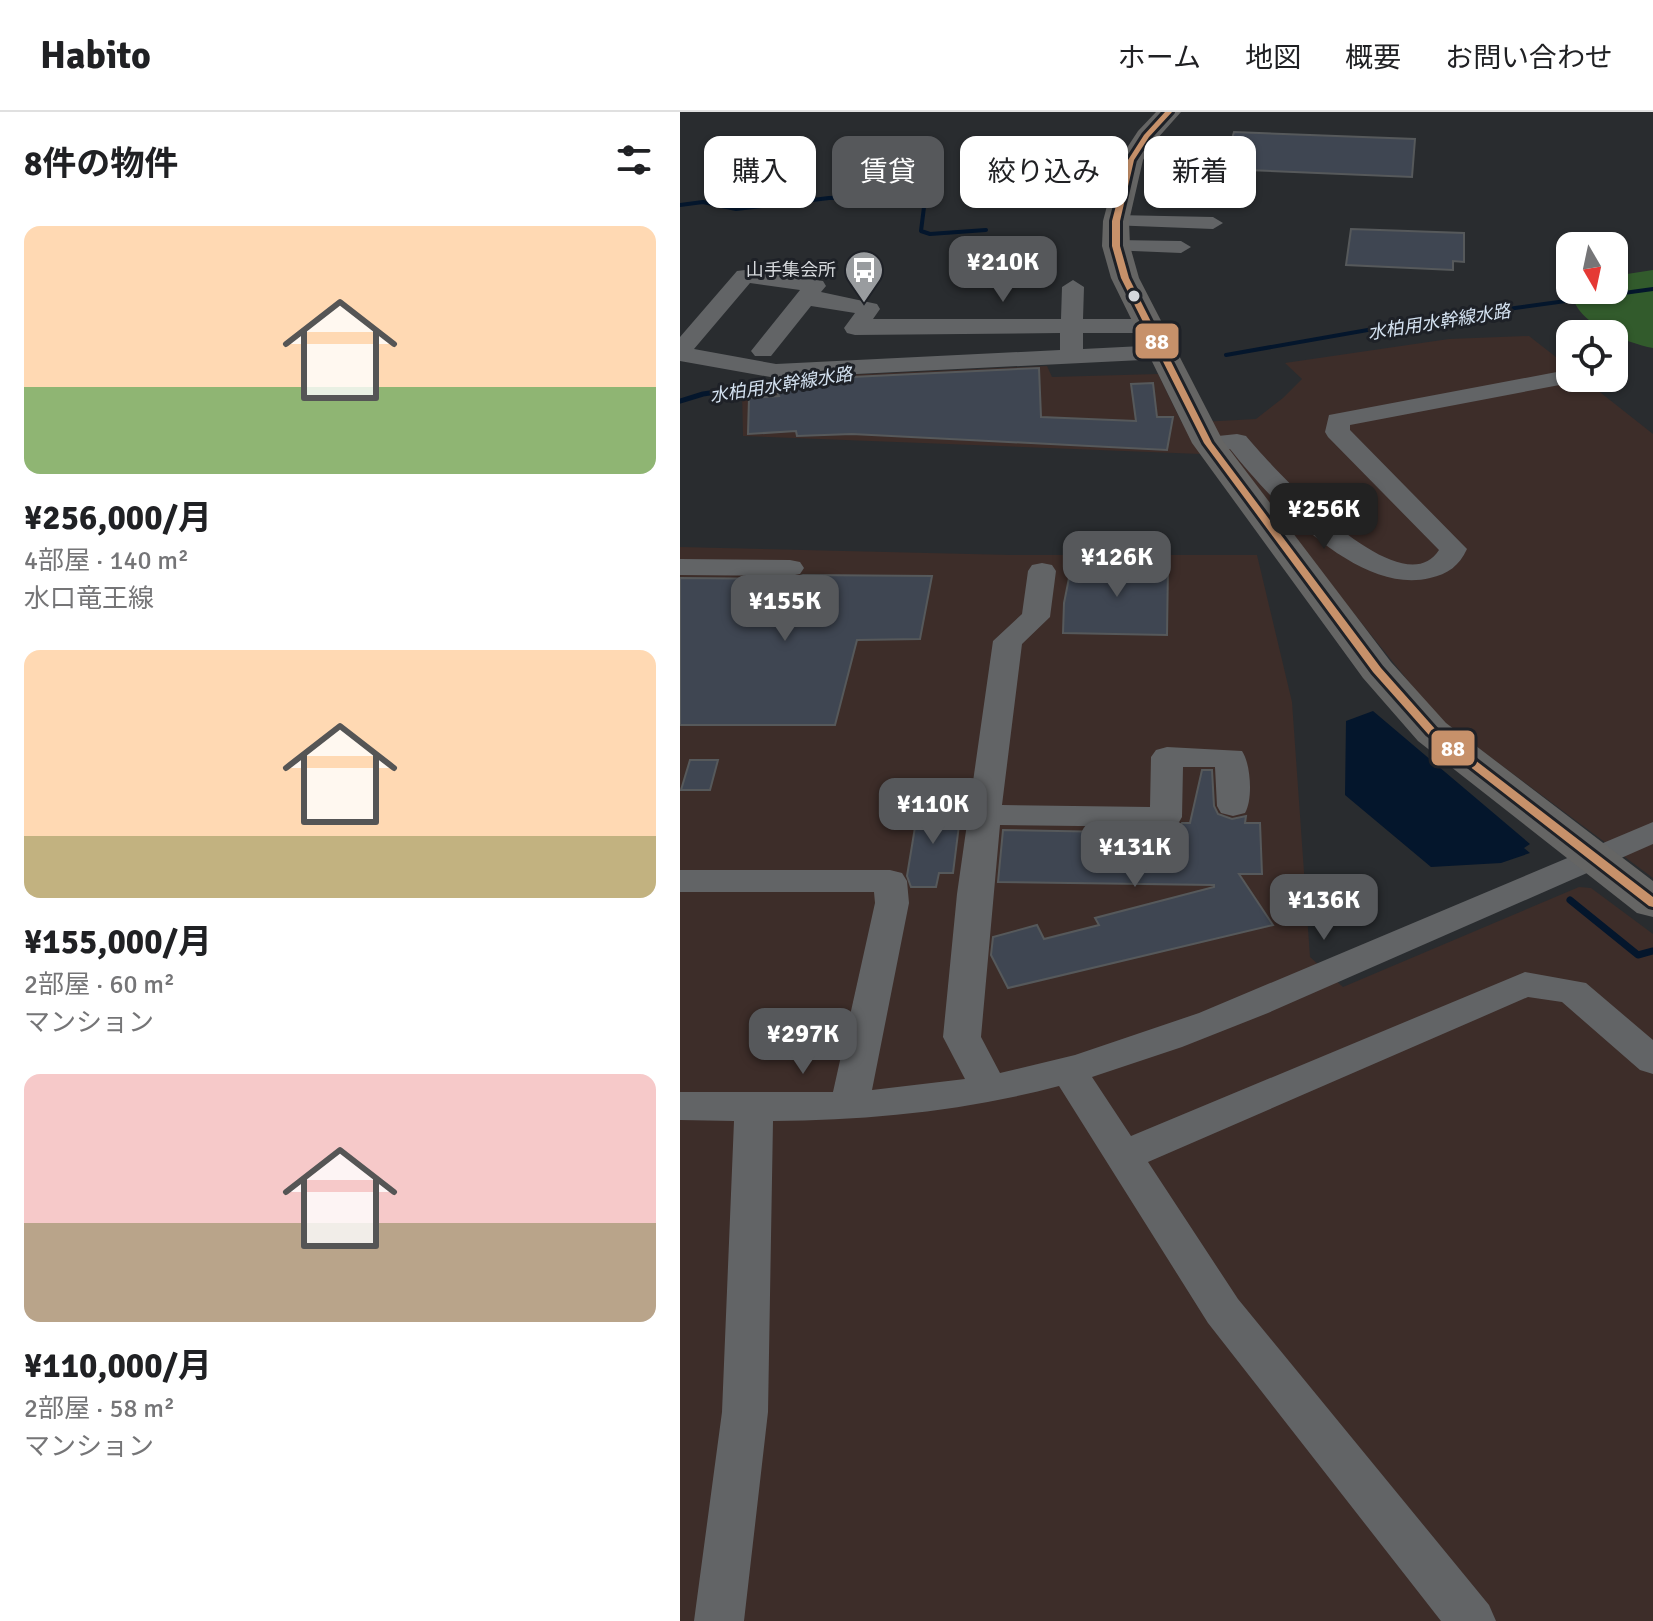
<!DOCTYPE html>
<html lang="ja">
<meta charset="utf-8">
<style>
body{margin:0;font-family:Signika,"Noto Sans JP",sans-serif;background:#f2f2f2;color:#202124;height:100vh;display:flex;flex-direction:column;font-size:30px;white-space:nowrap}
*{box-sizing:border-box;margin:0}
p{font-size:26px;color:#757577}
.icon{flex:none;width:44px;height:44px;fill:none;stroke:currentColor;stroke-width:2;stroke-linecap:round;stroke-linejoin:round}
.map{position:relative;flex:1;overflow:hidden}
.panel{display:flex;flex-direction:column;background:#fff;width:680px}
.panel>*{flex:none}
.hud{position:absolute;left:24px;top:24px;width:760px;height:72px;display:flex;gap:16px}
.needle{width:52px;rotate:171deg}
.controls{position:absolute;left:876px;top:120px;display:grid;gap:16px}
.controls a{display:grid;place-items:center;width:72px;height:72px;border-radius:16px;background:#fff;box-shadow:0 2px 6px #0004;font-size:40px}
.price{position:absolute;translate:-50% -68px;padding:0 18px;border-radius:16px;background:#56585b;color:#fff;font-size:26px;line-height:52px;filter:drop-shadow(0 2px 4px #0008)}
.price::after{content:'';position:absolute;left:50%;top:48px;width:24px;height:18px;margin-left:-12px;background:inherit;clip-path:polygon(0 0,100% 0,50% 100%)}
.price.active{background:#222;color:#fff}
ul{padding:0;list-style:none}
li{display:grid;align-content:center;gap:16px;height:424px;padding:0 24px}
li span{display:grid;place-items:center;height:248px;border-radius:16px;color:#555}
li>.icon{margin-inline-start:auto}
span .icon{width:144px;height:144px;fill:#fffc;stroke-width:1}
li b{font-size:34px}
h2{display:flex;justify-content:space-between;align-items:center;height:96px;padding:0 24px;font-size:34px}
.chip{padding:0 28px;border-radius:16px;background:#fff;box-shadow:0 2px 6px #0004;font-size:28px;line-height:72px}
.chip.active{background:#56585b;color:#fff}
header{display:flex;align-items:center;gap:48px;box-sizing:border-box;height:112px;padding:0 40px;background:#fff;border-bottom:2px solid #e0e0e0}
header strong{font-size:38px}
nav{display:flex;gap:44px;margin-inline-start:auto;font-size:28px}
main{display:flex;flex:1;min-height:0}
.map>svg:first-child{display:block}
.industrial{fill:#3d2d29}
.forest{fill:#325b2c}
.water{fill:#04162c}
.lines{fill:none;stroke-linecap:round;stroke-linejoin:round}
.stream-far2{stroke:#04162c;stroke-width:4}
.stream-far1{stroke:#04162c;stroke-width:5}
.stream{stroke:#04162c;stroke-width:7}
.building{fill:#3f4652;stroke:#56595b;stroke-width:2}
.minor{fill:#626466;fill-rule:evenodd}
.major{fill:#656564;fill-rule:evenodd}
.bus-1-casing{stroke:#1e2127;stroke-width:6}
.bus-1{fill:#c7916a;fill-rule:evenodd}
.bus-dot{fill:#d5d8dc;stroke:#1e2127;stroke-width:3}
.labels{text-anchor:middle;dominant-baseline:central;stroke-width:6;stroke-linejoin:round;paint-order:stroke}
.far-poi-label{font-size:18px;fill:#d5d8dc;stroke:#1e2127;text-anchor:end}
.far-water-label{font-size:18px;font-style:italic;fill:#d4e2f1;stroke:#1e2127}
.line-badge{stroke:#1e2127;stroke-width:3}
.badge-label{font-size:22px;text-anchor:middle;font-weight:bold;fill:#fff}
</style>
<header>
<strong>Habito</strong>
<nav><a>ホーム</a><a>地図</a><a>概要</a><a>お問い合わせ</a></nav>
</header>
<main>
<section class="panel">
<h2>8件の物件<svg class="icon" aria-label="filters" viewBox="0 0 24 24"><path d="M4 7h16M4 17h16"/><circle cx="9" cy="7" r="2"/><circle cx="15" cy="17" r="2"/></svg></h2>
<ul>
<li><span style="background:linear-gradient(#ffd9b3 65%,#8fb573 0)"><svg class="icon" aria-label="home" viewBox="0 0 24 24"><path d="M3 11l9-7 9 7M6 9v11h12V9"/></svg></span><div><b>¥256,000/月</b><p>4部屋 · 140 m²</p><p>水口竜王線</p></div></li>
<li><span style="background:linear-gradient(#ffd9b3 75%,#c2b280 0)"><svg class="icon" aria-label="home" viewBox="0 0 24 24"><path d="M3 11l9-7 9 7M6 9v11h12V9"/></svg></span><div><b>¥155,000/月</b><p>2部屋 · 60 m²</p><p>マンション</p></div></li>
<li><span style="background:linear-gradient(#f6c9c9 60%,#b9a48a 0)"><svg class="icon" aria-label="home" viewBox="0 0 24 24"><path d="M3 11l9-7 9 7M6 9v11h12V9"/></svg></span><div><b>¥110,000/月</b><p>2部屋 · 58 m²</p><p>マンション</p></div></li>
</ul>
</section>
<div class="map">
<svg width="973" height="1509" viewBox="0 0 973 1509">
<rect width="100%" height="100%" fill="#292c2f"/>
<!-- industrial -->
<path class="industrial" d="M849,224L890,256V266H902L973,322V766L758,606L546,343L63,324L62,278L117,269L165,263L367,254L372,265L478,262L502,311L576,307L603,286L622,267L605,251L769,227Z
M0,435L331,443H577L612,590L630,845L663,875L899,775L911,776L973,822V1509H0Z"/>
<!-- forest -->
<path class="forest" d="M973,158V236C947,231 892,211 892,178H934V164Z"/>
<!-- water -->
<path class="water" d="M693,599L850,732L844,736L850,741L821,751L751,755L665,683L666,609Z"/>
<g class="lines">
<!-- stream-far2 -->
<path class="stream-far2" d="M0,93L23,90L56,97L149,86L238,83L245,87L241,119L250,122L306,118
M546,243L733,210L973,177"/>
<!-- stream-far1 -->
<path class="stream-far1" d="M0,289L23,282L159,262"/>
<!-- stream -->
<path class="stream" d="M890,788L958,843L973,839"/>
</g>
<!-- building -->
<path class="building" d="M554,20L735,27L732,65L543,57Z
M671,117L784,121V150L773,149V158L666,153Z
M359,256L361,305L456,309L451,272L473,271L477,305H493L487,338L172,322L117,324L116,319L68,322L69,286L99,284L94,275L151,266Z
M392,451L488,452L487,523L383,521L384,491Z
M123,463L252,464L240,527L177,528L155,613H0V466L110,467Z
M10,648H38L30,678H1Z
M522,658H532L534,694L538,702L552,707L566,704L565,711H580L582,762H559L593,813L328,876L311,843L313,825L357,813L364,827L419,813L415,806L534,775V773L318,770L323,718L432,720V717L486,718L499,715L502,711H510Z
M238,697H281L273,761H259L256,775H231L227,764Z"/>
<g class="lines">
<!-- minor -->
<path class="minor" d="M436,103L533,105L543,111L533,117L429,113L426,109Z
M436,128L501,129L511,135L501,141L429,138L426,134L429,130Z
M65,158L143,169L146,174L141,180L197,192L200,197L193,207H381L382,175L393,168L404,175L403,207H469L477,209L480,214L477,219L469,221H403V237L482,233L490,235L494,240L490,245L482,247L96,266L0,249V225L57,159ZM70,171L120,178L71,239L75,244H91L131,194L175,201L164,216L167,221L175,223L380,221V238L96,252L14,237Z
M882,259L890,261V266H894L890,271L670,313V318L787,437C779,454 768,462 750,466C678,484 591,388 550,337L519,336L515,331L519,326L557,322L566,324C591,354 721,498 759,438L648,325L645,320L649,303Z
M0,447L110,448L120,450L124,456L120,462L110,464L0,463Z
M362,451L372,453L376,459L370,505L342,532L322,693L470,695L471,645L476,638L487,635L562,639C571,652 573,688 565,701L553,704L541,701L537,694L535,655H503L502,705L498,712L486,715L320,713L301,925L320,961L395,943L519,901L973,710V732L588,901L502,935L412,965L451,1024L845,860L906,871L973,928V962L960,958L882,890L848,885L468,1050L558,1187L809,1493L816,1509H761L528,1211L379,974C285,999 190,1008 93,1009L88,1300L64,1509H14L42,1300L54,1009L0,1008V980H153L195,791L194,780H0V758H210L222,761L227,769L229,791L192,978L285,967L263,925L277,782L313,529L342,502L348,459L352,453Z"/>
<!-- major -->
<path class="major" d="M476,0H501L476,28L463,48L449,109L450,134L459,166L543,329L711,550L766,611L973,769V805L957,801L738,629L683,566L512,331L431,166L422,134L423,109L439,48L458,19Z"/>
<defs>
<path id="bus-1" d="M485,0H492L469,25L454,48L440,109V134L449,166L532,331L701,556L756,618L973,785V795L969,794L748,622L693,560L524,331L441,166L432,134V109L448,48L464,23Z"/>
</defs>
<!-- bus-1 casing -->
<use href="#bus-1" class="bus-1-casing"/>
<!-- bus-1 -->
<use href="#bus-1" class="bus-1"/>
</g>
<!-- icons -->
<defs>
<symbol id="bus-pin" viewBox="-11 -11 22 30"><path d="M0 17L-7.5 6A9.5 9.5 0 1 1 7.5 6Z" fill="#999c9f" stroke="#1e2127"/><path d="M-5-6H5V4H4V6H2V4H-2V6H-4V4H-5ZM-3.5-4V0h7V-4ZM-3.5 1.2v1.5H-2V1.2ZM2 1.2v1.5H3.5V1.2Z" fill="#fff"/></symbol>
</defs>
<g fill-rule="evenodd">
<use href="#bus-pin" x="162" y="136" width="44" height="60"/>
</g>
<!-- markers -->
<circle class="bus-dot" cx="454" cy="184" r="7"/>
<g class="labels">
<!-- far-poi labels -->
<g class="far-poi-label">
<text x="156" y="158">山手集会所</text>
</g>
<!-- far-water labels -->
<g class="far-water-label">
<text transform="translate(759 210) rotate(-9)">水柏用水幹線水路</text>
<text transform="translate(101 273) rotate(-9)">水柏用水幹線水路</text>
</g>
</g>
<g class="line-badge">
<rect x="454" y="210" width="46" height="38" rx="8" fill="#c7916a"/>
<rect x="750" y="617" width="46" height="38" rx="8" fill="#c7916a"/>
</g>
<g class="badge-label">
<text x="477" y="237">88</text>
<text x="773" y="644">88</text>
</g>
</svg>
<div class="controls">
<a><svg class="needle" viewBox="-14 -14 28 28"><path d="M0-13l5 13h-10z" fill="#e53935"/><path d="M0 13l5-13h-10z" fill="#757577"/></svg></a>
<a><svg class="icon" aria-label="locate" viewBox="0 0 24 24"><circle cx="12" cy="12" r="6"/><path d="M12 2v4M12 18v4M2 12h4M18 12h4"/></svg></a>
</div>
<b class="price" style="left:323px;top:192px">¥210K</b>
<b class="price active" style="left:644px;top:439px">¥256K</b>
<b class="price" style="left:437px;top:487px">¥126K</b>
<b class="price" style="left:105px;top:531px">¥155K</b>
<b class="price" style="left:253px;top:734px">¥110K</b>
<b class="price" style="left:455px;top:777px">¥131K</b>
<b class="price" style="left:644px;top:830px">¥136K</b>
<b class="price" style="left:123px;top:964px">¥297K</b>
<div class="hud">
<a class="chip">購入</a>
<a class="chip active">賃貸</a>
<a class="chip">絞り込み</a>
<a class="chip">新着</a>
</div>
</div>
</main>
